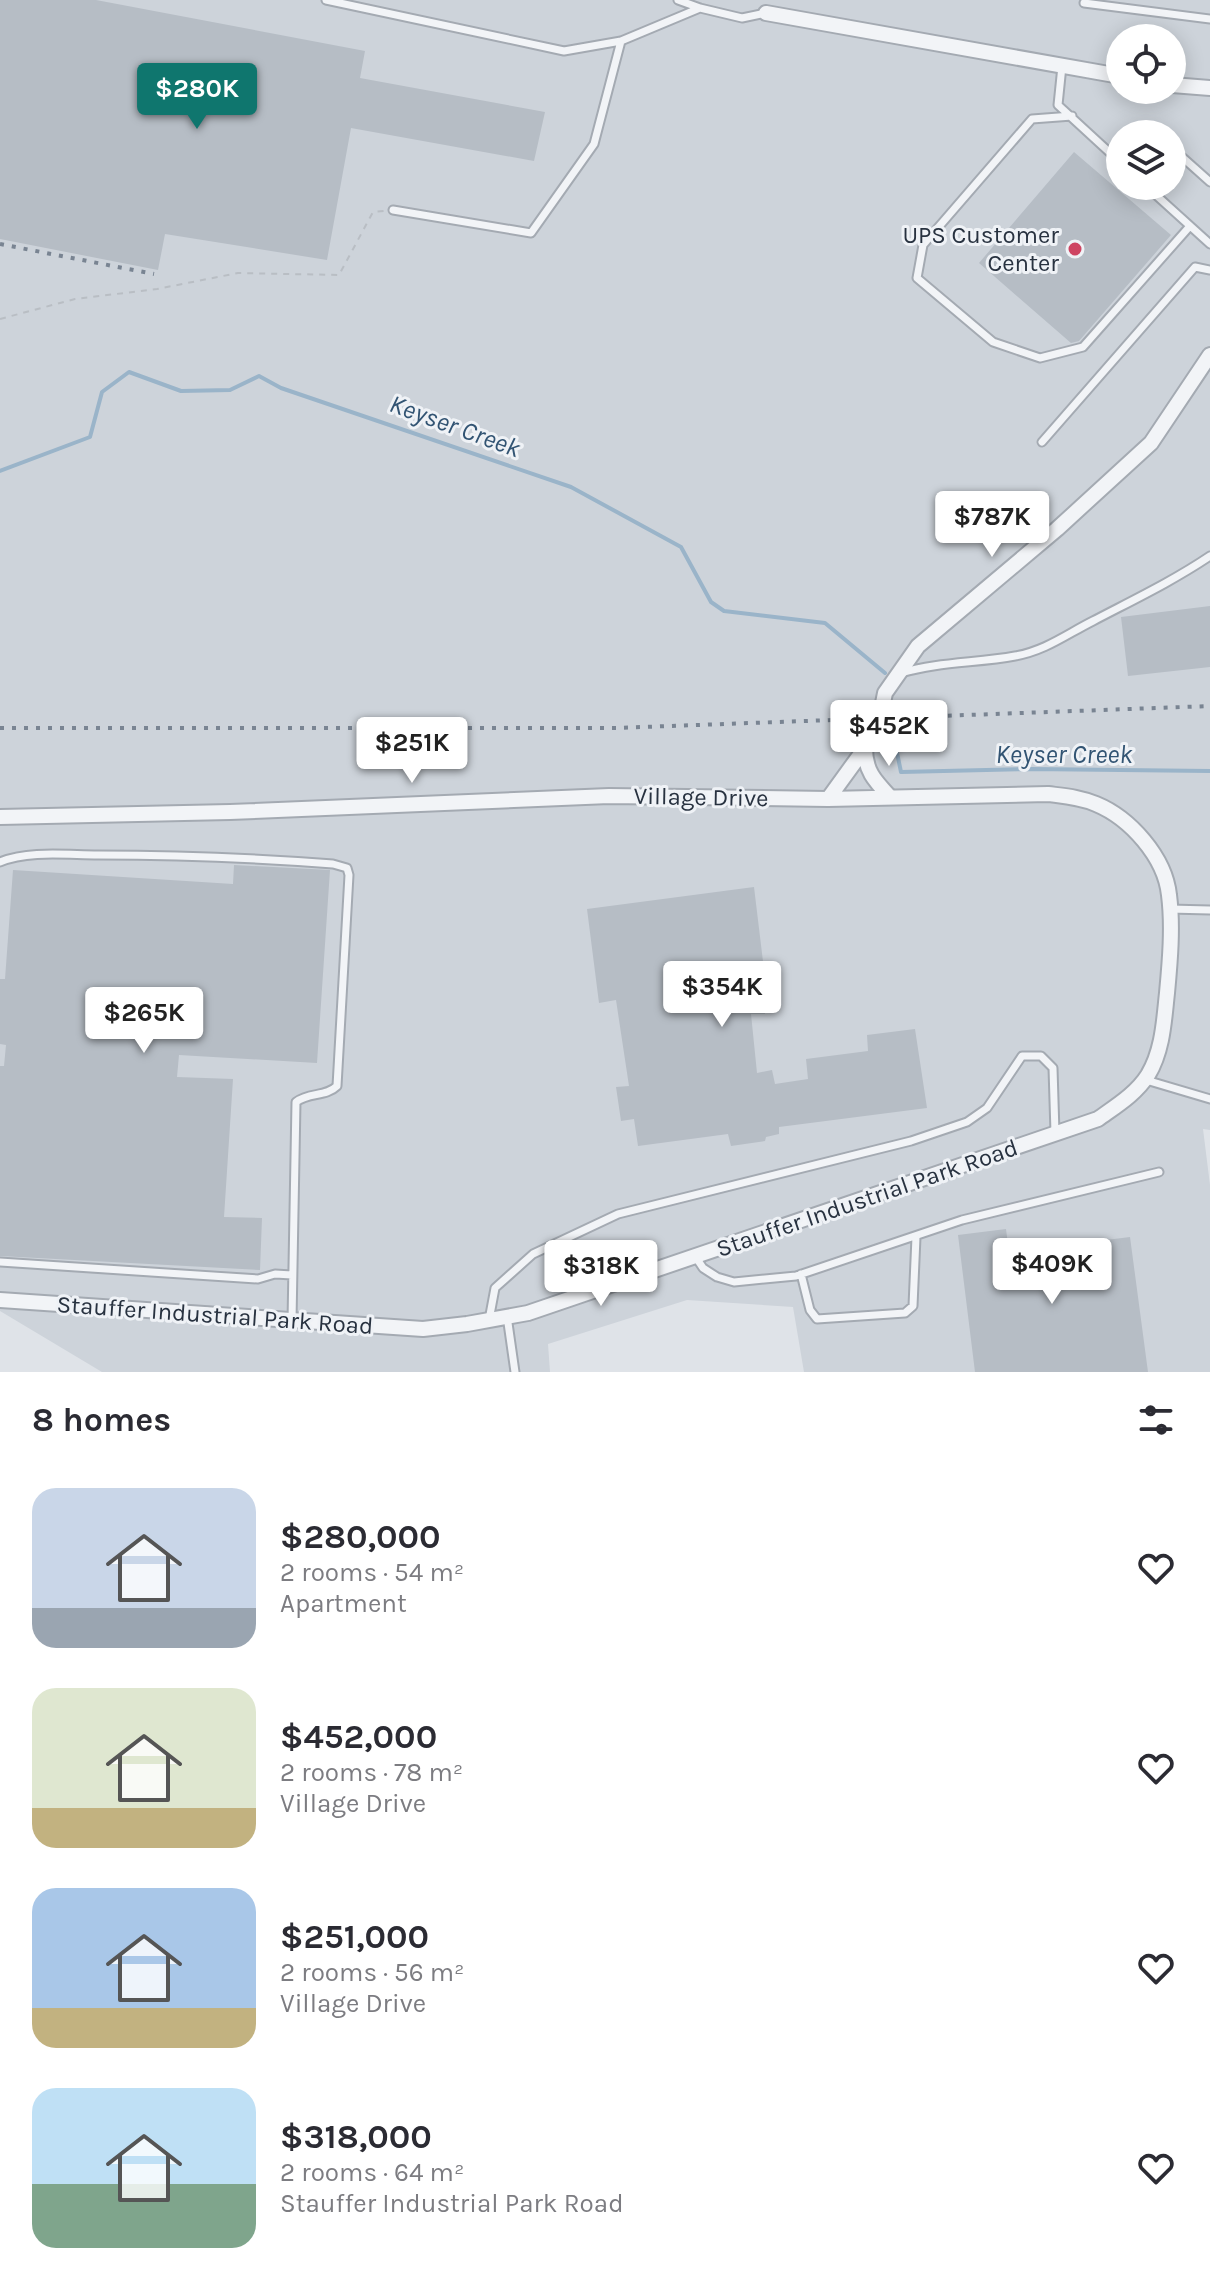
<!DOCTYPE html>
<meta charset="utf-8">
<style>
body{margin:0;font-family:Karla,sans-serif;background:#f7f7f7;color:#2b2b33;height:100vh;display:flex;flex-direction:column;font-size:30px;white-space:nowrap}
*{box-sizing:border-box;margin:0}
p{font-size:26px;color:#7c7c81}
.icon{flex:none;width:44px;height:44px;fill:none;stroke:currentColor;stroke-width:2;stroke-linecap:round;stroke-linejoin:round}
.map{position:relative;height:1372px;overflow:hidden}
.drawer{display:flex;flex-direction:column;background:#fff;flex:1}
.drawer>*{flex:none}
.controls{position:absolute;left:1106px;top:24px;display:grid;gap:16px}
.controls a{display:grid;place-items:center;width:80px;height:80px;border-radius:50%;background:#fff;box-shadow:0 4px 20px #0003;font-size:40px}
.price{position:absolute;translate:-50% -68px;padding:0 18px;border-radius:8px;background:#fff;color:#222;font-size:26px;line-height:52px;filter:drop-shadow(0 2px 4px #0008)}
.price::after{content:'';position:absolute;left:50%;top:48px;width:24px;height:18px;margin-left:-12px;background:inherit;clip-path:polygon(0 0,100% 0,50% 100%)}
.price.on{background:#0f766e;color:#fff}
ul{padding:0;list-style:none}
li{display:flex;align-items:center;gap:24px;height:200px;padding:0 32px}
li span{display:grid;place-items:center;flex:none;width:224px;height:160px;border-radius:24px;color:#555}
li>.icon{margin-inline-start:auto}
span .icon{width:96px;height:96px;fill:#fffc;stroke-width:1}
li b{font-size:34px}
h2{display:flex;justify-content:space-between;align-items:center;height:96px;padding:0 32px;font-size:34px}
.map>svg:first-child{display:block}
.built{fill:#cdd3da;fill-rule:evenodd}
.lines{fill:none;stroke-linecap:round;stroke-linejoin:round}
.stream{stroke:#9ab4c9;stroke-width:4}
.building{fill:#b6bdc5}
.lane-casing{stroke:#a4aab2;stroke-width:11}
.street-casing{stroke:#a4aab2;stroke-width:18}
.path{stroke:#b9bec4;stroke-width:2;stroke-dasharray:6 6;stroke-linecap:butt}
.lane{stroke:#f2f4f7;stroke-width:7}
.street{stroke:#f2f4f7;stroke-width:14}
.rail{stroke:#798492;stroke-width:4;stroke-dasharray:4 8;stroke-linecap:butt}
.poi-dot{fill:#ce4462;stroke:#eff2f6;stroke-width:3}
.labels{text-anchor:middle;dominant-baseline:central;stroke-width:6;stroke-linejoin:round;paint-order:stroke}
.poi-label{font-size:24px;fill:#283240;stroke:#eff2f6;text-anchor:end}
.street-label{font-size:24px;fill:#283240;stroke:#eff2f6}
.water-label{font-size:26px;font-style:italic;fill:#325473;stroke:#eff2f6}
</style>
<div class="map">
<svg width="1210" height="1372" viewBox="0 0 1210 1372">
<rect width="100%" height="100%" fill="#dfe3e8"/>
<!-- built -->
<path class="built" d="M0,0H1210V1130L1203,1129L1210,1185V1372H804L793,1307L687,1300L548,1344L550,1372H102L0,1311ZM1120,38H1172V90H1120ZM1120,134H1172V186H1120Z"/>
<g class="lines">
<!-- stream -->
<path class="stream" d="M0,471L90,437L102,392L129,372L181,391L230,390L259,376L281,388L571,487L681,547L711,602L724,611L825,623L885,673
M895,743L901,772L1031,769L1210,771"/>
</g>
<!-- building -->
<path class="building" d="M0,0H96L365,51L360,78L545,112L534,161L351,128L327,260L165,234L158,270L0,239Z
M1074,152L1171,235L1079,341L1071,343L979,263Z
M1210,606V667L1128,676L1121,617Z
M234,865L330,870L317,1063L179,1055L177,1077L233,1079L224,1217L262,1218L260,1270L0,1256V1066H4L6,1045L0,1044V979H5L13,870L233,884Z
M754,887L765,978L759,979L765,1014H751L757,1073L772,1070L775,1084L808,1079L806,1059L868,1051L867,1035L915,1029L927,1108L779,1127V1134L766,1137L765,1141L731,1146L728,1134L638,1146L634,1119L621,1121L616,1087L629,1086L616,1000L599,1003L587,909Z
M1006,1229L1009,1252L1130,1237L1148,1372H975L958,1235Z"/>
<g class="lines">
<defs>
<path id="lane" d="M326,0L564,51L621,41L700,8L742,18L766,13
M678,0L700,8
M1084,3L1210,19
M1062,66L1058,105L1120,162
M1072,116L1032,119L923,245L917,278L993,342L1040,358L1083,347L1190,226
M1172,148L1210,182
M1146,186L1210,244
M393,210L531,233L594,144L621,41
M1042,442L1195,267L1210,270
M901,673C938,662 977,663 1015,656C1045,651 1067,634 1093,621C1133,600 1173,581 1210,556
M0,862C28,850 68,855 98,855C177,855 254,858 333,864L347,868L349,875L337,1086C326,1097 309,1092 296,1102L292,1321
M1169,909L1210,910
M1146,1080L1210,1099
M695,1256L703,1268L717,1277L734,1282L796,1276L962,1220L1159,1172
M0,1262L258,1279L275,1274L292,1275
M801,1274L810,1310L817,1319L905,1313L913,1306L916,1237
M507,1316L515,1372
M489,1320L495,1288L533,1254L618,1214L911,1141L967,1122L987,1108L1022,1056H1041L1053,1068L1055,1133"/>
<path id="street" d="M766,13L1120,76
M1172,85L1210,88
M865,748C865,771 875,781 890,797
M828,799L865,748L880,718L885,693L918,646L1057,529L1151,443L1210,355
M0,817L230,812L609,796L828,799L1048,794C1064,796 1080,797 1096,804C1130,818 1165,857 1169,895C1173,926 1170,961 1167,993C1164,1020 1163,1050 1148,1075C1136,1094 1116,1106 1098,1119L528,1313L467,1324L423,1329L0,1300"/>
</defs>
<!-- lane casing -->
<use href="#lane" class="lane-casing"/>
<!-- street casing -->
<use href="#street" class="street-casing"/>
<!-- path -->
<path class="path" d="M0,319L75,299L157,289L238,273L339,275L373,212L384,211"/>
<!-- lane -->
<use href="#lane" class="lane"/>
<!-- street -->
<use href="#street" class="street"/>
<!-- rail -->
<path class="rail" d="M0,244L154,274
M0,728H616L1210,706"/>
</g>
<!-- markers -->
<circle class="poi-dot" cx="1075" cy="249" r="8"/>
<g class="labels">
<!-- poi labels -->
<g class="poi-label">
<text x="1059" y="235">UPS Customer<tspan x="1059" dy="28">Center</tspan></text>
</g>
<!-- street labels -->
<g class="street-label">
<text transform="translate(701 797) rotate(1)">Village Drive</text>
<text transform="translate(867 1198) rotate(-19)">Stauffer Industrial Park Road</text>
<text transform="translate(215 1315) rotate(4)">Stauffer Industrial Park Road</text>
</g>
<!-- water labels -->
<g class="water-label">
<text transform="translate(455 426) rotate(20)">Keyser Creek</text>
<text x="1064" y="754">Keyser Creek</text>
</g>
</g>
</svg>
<div class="controls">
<a><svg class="icon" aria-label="locate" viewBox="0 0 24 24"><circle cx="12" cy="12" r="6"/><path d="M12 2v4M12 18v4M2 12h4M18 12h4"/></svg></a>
<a><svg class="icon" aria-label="layers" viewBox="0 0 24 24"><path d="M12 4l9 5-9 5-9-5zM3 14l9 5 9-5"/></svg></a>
</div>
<b class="price on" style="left:197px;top:131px">$280K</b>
<b class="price" style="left:992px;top:559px">$787K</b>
<b class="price" style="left:889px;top:768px">$452K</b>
<b class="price" style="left:412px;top:785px">$251K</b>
<b class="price" style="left:722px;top:1029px">$354K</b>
<b class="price" style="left:144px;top:1055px">$265K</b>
<b class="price" style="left:1052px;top:1306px">$409K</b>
<b class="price" style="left:601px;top:1308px">$318K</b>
</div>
<section class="drawer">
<h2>8 homes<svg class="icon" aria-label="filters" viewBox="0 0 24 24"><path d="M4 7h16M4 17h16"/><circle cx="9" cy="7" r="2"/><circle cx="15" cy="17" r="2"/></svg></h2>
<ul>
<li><span style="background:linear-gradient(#c9d6e8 75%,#9aa5b1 0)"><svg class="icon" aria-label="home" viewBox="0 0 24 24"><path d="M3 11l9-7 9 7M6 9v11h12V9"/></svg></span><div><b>$280,000</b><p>2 rooms · 54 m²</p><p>Apartment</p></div><svg class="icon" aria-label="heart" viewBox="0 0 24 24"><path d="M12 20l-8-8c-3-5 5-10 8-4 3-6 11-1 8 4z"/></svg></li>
<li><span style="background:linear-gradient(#dfe7d0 75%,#c2b280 0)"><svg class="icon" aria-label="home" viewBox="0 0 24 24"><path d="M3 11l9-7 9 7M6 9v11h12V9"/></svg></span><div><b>$452,000</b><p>2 rooms · 78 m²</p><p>Village Drive</p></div><svg class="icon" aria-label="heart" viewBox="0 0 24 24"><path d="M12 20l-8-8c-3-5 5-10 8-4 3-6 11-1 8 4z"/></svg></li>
<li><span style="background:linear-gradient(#a9c7e8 75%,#c2b280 0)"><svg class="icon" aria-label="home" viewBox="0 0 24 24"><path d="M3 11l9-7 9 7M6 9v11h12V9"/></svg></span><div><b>$251,000</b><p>2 rooms · 56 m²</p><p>Village Drive</p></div><svg class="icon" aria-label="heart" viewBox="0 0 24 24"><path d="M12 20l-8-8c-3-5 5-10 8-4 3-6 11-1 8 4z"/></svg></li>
<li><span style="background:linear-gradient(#bfe0f5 60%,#7fa58c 0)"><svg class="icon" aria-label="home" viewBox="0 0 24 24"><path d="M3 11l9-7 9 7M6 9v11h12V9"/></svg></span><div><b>$318,000</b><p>2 rooms · 64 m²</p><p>Stauffer Industrial Park Road</p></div><svg class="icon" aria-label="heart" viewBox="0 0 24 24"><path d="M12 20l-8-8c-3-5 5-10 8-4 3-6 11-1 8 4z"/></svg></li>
</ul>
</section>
